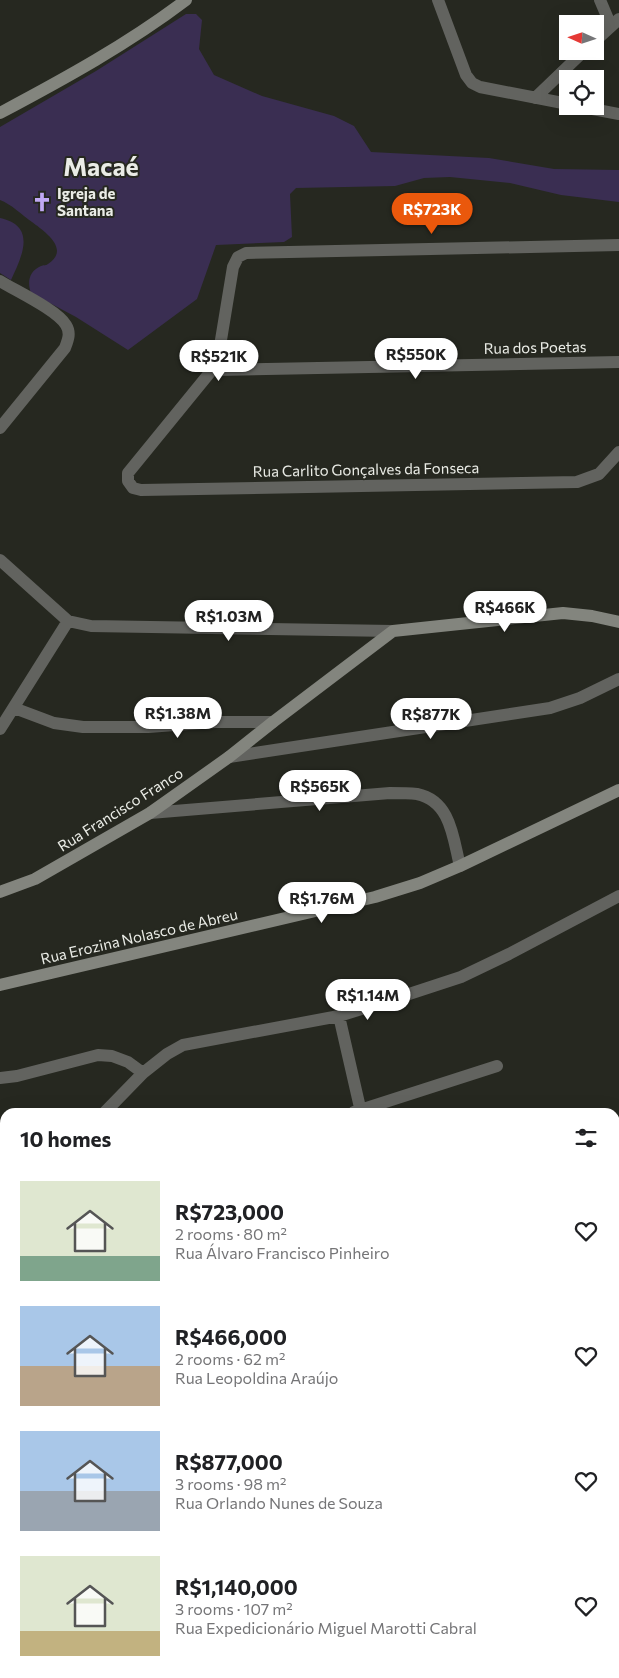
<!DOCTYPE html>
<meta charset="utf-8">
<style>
body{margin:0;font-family:Commissioner,sans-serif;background:#f6f6f6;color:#202124;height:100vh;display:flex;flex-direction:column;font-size:19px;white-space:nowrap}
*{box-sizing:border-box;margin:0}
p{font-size:16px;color:#757577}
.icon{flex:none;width:28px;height:28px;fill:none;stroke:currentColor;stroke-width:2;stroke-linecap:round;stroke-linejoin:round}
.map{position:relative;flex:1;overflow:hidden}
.details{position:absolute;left:0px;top:1108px;width:620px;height:571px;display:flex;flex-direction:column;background:#fff;border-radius:15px 15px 0 0;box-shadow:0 5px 20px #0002}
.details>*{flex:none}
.needle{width:32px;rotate:273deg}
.tools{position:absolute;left:559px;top:15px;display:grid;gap:10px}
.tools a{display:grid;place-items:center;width:45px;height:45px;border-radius:0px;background:#fff;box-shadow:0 5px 20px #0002;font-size:25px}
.price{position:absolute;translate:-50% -42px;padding:0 11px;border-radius:18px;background:#fff;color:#222;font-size:16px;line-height:32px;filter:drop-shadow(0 1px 2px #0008)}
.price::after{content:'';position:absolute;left:50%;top:30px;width:15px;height:11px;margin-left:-8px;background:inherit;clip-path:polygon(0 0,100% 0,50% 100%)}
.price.on{background:#ea580c;color:#fff}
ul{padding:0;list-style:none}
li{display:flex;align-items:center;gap:15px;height:125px;padding:0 20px}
li span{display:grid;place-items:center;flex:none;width:140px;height:100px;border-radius:0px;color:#555}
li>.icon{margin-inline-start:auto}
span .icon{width:60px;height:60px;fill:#fffc;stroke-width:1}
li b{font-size:21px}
h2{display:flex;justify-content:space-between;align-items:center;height:60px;padding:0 20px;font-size:21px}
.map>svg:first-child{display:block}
.green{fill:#3a2e52}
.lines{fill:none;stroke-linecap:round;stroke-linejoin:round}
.street{stroke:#62635f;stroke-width:12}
.secondary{stroke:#83857e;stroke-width:12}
.labels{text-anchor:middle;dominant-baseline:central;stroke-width:4;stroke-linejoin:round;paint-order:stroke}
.poi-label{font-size:15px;font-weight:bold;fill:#eaece6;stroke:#262820;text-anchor:start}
.street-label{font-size:15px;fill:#eaece6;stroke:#262820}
.town-label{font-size:25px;font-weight:bold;fill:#eaece6;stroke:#262820}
</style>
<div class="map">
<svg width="619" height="1678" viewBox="0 0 619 1678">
<rect width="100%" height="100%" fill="#262820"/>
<!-- green -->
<path class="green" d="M186,14H196L202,20L199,49L214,75L262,96L334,116L354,126L371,152L489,158L554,169L619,170V202L561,195L510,183L450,177L424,178L395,186L296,188L290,194L292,237L284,242L216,245L197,299L128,350L76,317L31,293C27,282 29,271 41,266C46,264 43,267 48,264C71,249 44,231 32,222C22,215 11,204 0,200V127L96,71Z
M0,218C38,226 21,258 11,280L0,273Z"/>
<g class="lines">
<!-- street -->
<path class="street" d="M438,0L466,75L472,83L480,87L568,104
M600,0L611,26
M595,41L619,19
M535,98L584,51
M577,106L619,114
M619,245L246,253L238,257L233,267L219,352L212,370L128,473V481L133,488L141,490L577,482L599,474L619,452
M0,281C16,291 57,310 66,325C71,333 68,340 65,348L0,428
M212,370L619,362
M0,560L68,621L0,729
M68,621L91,626L393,631
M14,708L54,723L83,727H148L215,722H273
M229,757L550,708L580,698L619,679
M150,813L390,793C399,793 408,793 417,794C451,801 453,838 460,866
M339,1016L361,1112
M0,1078L17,1076L98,1055L112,1056L128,1062L143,1073
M105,1112L143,1073L167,1054L183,1045L339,1016L400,997L461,977L509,954L619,896
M354,1112L497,1066
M0,1162L5,1161
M615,1245L619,1244
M615,1331H619
M0,1378L5,1377
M615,1424H619
M0,1425L5,1435
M0,1451L5,1449
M0,1583L5,1581
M615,1643H619
M41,1674L42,1678
M336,1674L355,1678"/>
<!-- secondary -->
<path class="secondary" d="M0,113C64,79 128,44 186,0
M0,892L35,879L150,813L229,757L273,722L393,631L563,613L592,616L619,622
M0,985L375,897L420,883L460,866L619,790"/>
</g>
<!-- icons -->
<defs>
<symbol id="church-bare" viewBox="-9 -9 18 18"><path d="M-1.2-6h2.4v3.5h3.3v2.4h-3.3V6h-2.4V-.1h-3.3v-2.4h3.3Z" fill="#c0a8f3" stroke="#262820" stroke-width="2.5" paint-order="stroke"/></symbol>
</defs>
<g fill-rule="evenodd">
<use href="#church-bare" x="28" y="188" width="28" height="28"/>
</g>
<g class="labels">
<!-- poi labels -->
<g class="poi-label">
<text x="57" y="193">Igreja de<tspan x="57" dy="17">Santana</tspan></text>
</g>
<!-- street labels -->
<g class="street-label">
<text transform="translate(535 347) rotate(-1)">Rua dos Poetas</text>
<text transform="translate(366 469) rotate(-1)">Rua Carlito Gonçalves da Fonseca</text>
<text transform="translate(120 809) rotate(-32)">Rua Francisco Franco</text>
<text transform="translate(139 936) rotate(-13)">Rua Erozina Nolasco de Abreu</text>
</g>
<!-- town labels -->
<g class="town-label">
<text x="101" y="166">Macaé</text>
</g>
</g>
</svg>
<div class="tools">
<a><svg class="needle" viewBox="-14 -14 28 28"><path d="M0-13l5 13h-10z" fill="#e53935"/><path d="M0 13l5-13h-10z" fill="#757577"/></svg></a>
<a><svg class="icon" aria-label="locate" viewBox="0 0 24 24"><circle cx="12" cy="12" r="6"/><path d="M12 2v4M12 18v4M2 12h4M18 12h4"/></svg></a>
</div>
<b class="price on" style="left:432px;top:235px">R$723K</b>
<b class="price" style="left:416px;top:380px">R$550K</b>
<b class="price" style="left:219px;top:382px">R$521K</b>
<b class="price" style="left:505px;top:633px">R$466K</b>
<b class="price" style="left:229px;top:642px">R$1.03M</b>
<b class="price" style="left:178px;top:739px">R$1.38M</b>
<b class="price" style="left:431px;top:740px">R$877K</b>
<b class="price" style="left:320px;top:812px">R$565K</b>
<b class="price" style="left:322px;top:924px">R$1.76M</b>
<b class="price" style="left:368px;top:1021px">R$1.14M</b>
<section class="details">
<h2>10 homes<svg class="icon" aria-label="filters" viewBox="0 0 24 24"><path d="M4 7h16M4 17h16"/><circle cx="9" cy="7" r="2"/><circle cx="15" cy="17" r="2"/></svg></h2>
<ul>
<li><span style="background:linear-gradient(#dfe7d0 75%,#7fa58c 0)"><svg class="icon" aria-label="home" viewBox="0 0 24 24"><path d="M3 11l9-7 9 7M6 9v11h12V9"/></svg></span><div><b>R$723,000</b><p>2 rooms · 80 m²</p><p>Rua Álvaro Francisco Pinheiro</p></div><svg class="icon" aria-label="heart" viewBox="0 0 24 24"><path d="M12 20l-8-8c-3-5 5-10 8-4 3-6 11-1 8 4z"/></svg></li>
<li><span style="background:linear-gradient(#a9c7e8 60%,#b9a48a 0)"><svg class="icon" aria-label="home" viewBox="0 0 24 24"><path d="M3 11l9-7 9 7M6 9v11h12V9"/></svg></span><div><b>R$466,000</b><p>2 rooms · 62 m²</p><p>Rua Leopoldina Araújo</p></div><svg class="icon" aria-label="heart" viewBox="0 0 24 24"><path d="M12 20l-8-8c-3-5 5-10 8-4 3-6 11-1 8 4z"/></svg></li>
<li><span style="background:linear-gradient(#a9c7e8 60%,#9aa5b1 0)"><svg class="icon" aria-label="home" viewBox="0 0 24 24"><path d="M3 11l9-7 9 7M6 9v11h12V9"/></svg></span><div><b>R$877,000</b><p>3 rooms · 98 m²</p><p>Rua Orlando Nunes de Souza</p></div><svg class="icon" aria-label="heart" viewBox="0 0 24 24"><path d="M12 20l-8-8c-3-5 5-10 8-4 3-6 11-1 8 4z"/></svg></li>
<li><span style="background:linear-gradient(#dfe7d0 75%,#c2b280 0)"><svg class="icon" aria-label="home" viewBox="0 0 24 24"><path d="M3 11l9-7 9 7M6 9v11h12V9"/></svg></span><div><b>R$1,140,000</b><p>3 rooms · 107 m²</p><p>Rua Expedicionário Miguel Marotti Cabral</p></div><svg class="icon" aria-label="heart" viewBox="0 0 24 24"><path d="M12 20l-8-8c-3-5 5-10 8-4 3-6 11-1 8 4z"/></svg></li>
</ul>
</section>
</div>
